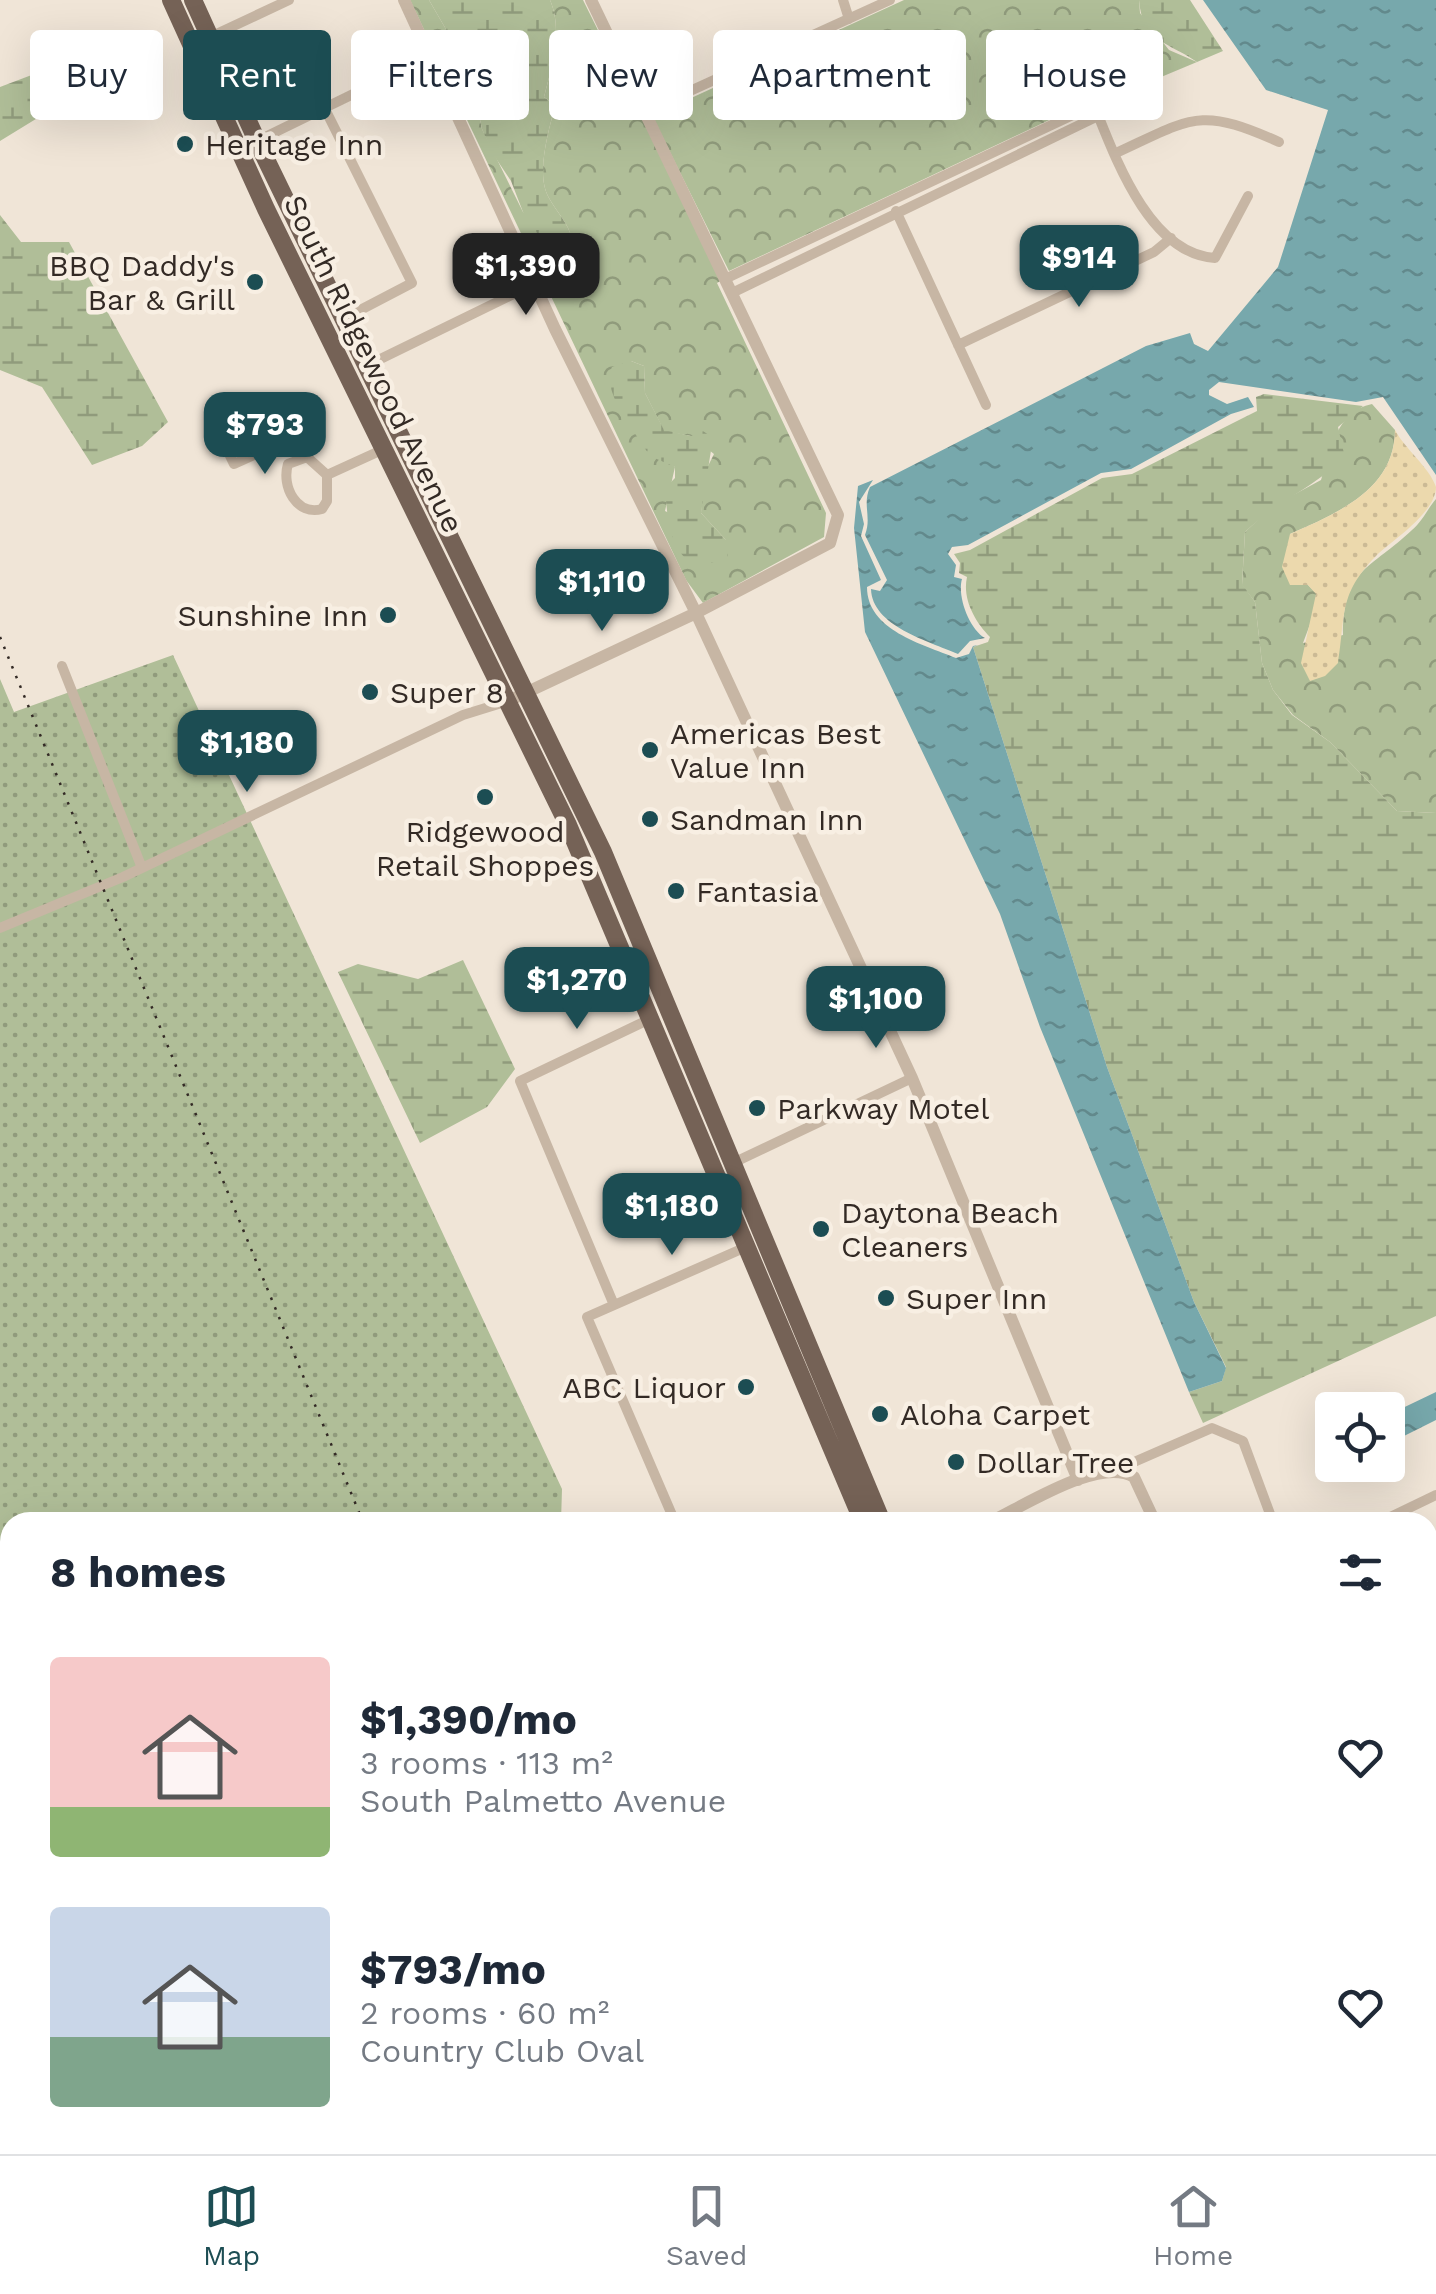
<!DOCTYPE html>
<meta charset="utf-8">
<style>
body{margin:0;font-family:"Work Sans",sans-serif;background:#f6f6f7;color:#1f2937;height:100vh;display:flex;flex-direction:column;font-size:38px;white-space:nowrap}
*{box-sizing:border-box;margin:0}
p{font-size:32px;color:#747a83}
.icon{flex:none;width:55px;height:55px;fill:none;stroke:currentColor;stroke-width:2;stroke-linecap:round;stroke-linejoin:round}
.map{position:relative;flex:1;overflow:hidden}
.details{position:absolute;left:0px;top:1512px;width:1438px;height:642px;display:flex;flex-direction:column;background:#fff;border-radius:30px 30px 0 0;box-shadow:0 10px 40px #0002}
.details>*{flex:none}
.banner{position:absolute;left:30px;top:30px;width:1378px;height:90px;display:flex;gap:20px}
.fabs{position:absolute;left:1315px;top:1392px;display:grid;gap:20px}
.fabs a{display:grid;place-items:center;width:90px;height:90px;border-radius:10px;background:#fff;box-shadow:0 10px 40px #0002;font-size:50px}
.price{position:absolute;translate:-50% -85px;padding:0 22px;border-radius:20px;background:#1c4d53;color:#fff;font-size:32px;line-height:65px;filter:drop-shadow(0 2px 5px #0008)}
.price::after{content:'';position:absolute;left:50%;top:60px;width:30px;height:22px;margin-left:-15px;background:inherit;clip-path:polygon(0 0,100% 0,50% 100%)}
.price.active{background:#222;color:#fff}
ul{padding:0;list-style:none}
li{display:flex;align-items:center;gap:30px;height:250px;padding:0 50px}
li span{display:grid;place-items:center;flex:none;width:280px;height:200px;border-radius:10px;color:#555}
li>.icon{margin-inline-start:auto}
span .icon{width:120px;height:120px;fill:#fffc;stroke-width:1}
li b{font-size:42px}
h2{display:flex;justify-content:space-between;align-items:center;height:120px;padding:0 50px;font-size:42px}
.chip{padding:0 35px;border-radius:10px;background:#fff;box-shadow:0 10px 40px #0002;font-size:35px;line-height:90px}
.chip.active{background:#1c4d53;color:#fff}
.dock{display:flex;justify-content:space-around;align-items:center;height:140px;border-top:2px solid #e0e1e3;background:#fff;font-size:28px;color:#747a83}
.dock a{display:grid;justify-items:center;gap:5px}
.dock .active{color:#1c4d53}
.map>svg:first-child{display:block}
.grass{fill:url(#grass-dots)}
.forest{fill:url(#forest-crowns);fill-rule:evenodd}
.wetland{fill:url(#wetland-marsh)}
.sand{fill:url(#sand-dots)}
.park{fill:#b0be98}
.water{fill:url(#water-ripples)}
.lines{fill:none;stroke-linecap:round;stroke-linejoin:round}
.minor{stroke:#c7b6a4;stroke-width:10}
.tertiary{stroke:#c7b6a4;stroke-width:12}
.primary{stroke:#756256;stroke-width:18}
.rail{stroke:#332a25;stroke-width:2.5;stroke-dasharray:2.5 8;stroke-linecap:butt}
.poi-dot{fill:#1c4d53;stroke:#f8efe3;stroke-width:4}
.labels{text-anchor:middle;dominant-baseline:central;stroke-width:9;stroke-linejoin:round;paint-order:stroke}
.poi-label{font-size:30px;fill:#332a25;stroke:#f8efe3;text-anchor:start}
.street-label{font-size:30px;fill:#332a25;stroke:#f8efe3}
</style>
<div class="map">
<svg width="1436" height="2154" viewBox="0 0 1436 2154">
<defs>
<pattern id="grass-dots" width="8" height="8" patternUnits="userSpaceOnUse" patternTransform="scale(2.5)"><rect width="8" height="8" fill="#b0be98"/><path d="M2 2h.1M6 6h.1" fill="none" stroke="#909b7c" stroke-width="1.8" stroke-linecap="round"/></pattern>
<pattern id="forest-crowns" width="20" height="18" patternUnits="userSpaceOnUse" patternTransform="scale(2.5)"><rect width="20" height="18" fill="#b0be98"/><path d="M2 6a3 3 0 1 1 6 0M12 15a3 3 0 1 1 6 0" fill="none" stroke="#909b7c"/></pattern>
<pattern id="wetland-marsh" width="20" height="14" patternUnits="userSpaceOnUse" patternTransform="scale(2.5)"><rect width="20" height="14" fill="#b0be98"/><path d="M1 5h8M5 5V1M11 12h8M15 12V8" fill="none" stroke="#909b7c"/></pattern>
<pattern id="sand-dots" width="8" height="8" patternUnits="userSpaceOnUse" patternTransform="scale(2.5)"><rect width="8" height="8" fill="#ecd9ad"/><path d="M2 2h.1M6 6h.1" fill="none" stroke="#cbba95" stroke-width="1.8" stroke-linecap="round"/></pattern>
<pattern id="water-ripples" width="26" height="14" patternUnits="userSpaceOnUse" patternTransform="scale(2.5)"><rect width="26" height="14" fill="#77a8ac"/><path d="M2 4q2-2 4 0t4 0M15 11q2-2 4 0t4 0" fill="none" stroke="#62898c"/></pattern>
</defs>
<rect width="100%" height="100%" fill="#f0e5d7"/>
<!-- grass -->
<path class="grass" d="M173,655L562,1489L561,1522H10V1958L0,1963V679L14,712Z"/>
<!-- forest -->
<path class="forest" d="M410,0H429L469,69L482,129L523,212L572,239C568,222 557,213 549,198C535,174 549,131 555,105L544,97C552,67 563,29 550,0H583L722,280L717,283L826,513L824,537L703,603L686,580ZM631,361L644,366L645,393L664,431L691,436L714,454L704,474L701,513L726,540L665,511L675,467L665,459Z
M904,0H1139L1140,13L1169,50L1197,62L1099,103L1096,98L729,271L652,116Z
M1372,404L1395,430C1395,489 1338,513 1290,534L1308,585L1316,593L1315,611L1303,643L1343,635C1343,568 1371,569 1412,530C1422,522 1428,508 1436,499V813L1397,811L1330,742L1293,715L1273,690L1262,663L1255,602L1242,585L1245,532L1273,506L1321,480C1331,450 1336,411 1372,404Z"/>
<!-- wetland -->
<path class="wetland" d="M429,0H550C563,29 552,67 544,97L555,105C549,131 535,174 549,198C557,213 568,222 572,239L563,249L547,248L523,212L511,181L493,154L482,129L469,69Z
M1139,0H1190L1223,51L1197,62C1170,43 1142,42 1139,0Z
M58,65L78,79L75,95L0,141V87Z
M0,215L21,242H69L168,422L142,446L92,465L42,387L0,370Z
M631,361L644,366L645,393L664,430L691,436L703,431L713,438L701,513L726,540L728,558C719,560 706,566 697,564C670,559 665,508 666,487L675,478V467L650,456L618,408L607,378L612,367Z
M1264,394L1363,406L1338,427L1345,458C1313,487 1276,503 1245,532L1242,584L1255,602L1262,663L1273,690L1292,715L1330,742L1397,811L1436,813V1316L1203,1423L1189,1392L1222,1381L1226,1367L1194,1302L1107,1067L973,647L988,642L990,637C975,622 962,599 967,577L959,573L960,563L954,554L970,550L1102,478L1132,474L1241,419L1257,411L1256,397Z
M463,960L515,1069L487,1107L420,1143L338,972L358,964L418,979Z"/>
<!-- sand -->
<path class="sand" d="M1395,430C1405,449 1430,468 1436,487C1436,513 1391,541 1376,556C1338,595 1346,614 1338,663L1325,676L1310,681L1301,663L1316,594L1308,585H1290L1282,567L1290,534C1338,513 1395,489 1395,430Z"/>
<!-- park -->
<path class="park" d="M556,2145H599L603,2154H547V2148Z"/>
<!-- water -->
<path class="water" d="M1203,0H1436V475L1383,397L1356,402L1219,382L1209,390V395L1227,404L1248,397L1254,407L1231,414L1131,469L1101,473L968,545L952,547L948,554L956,565L954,577L962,579C957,596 969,629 985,638L970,641L958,654C928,641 872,626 871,589L880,591L887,580L865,535C872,517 862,505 870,487L1146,346L1190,333L1194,344L1208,351L1278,267L1328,110L1266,90Z
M873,480L859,502L864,524L861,536L881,580L867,587C867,630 922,644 956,658L969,654L973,646L978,645L973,647L1107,1067L1194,1302L1226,1368L1222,1381L1189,1392L1040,1027L1000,914L865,632L854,528L858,486Z
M1436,1392V1420L1388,1444V1415Z"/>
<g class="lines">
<!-- minor -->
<path class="minor" d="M843,0L849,19
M210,37L289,0
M325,109L412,283L343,319
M644,112L890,0
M257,141L431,56
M1116,153C1192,118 1199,106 1279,142
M896,211L986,405
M727,278L1094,105C1115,157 1149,254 1215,258L1248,196
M734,292L1098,116
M958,345L1154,252L1171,238
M366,366L534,284
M250,426L222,439L234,464L256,454
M327,475V501L322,509C297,516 281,487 288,464L307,457L327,475L384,449
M62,666L142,868
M0,928L123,877L463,715L508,701
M733,1163L912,1078
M614,1305L520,1081L652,1018
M1118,1469L1212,1428L1243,1441L1273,1522
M675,1522L587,1317L746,1247
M1380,1522L1436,1495
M1428,1699L1436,1695
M1428,1885L1436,1882
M1428,2072L1436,2067
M332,2145L336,2154
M474,2145V2154
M714,2145L718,2154
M904,2145L908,2154
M161,2154L180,2145
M794,2154L812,2145
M1141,2154L1163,2145
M1247,2154L1266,2145"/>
<!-- tertiary -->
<path class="tertiary" d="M404,0L555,329L696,613L912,1078L1078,1480
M508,701L696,613L830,543L838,515L591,0
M990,1522C1024,1506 1100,1456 1134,1477L1155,1522
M1428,2100L1436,2117
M194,2145L197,2154"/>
<!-- primary -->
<path class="primary" d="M171,0L266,209L568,825L863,1522
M193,0L257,141L603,852L882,1522
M0,1994L10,1989
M0,2019L10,2015
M1153,2145L1157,2154
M1175,2145L1179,2154"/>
<!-- rail -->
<path class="rail" d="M0,637L363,1522
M618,2145L621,2154"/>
</g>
<!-- markers -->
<g class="poi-dot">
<circle cx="185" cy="144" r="10"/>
<circle cx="255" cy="282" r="10"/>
<circle cx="388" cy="615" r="10"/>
<circle cx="370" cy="692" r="10"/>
<circle cx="650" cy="750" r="10"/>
<circle cx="485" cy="797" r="10"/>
<circle cx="650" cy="819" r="10"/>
<circle cx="676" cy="891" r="10"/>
<circle cx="757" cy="1108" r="10"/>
<circle cx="821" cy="1229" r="10"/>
<circle cx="886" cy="1298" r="10"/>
<circle cx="746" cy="1387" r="10"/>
<circle cx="880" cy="1414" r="10"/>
<circle cx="956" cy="1462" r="10"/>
</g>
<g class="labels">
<!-- poi labels -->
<g class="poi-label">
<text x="205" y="144">Heritage Inn</text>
<text x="235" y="265" text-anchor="end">BBQ Daddy's<tspan x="235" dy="34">Bar &amp; Grill</tspan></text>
<text x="368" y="615" text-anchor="end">Sunshine Inn</text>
<text x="390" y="692">Super 8</text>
<text x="670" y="733">Americas Best<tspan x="670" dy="34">Value Inn</tspan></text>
<text x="670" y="819">Sandman Inn</text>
<text x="485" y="831" text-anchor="middle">Ridgewood<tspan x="485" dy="34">Retail Shoppes</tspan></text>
<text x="696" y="891">Fantasia</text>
<text x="777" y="1108">Parkway Motel</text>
<text x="841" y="1212">Daytona Beach<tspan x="841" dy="34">Cleaners</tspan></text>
<text x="906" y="1298">Super Inn</text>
<text x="726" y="1387" text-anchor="end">ABC Liquor</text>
<text x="900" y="1414">Aloha Carpet</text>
<text x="976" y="1462">Dollar Tree</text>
</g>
<!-- street labels -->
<g class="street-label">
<text transform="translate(374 364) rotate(64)">South Ridgewood Avenue</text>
</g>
</g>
</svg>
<div class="fabs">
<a><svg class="icon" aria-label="locate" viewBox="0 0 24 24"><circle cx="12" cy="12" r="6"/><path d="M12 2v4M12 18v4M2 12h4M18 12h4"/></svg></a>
</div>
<b class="price" style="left:1079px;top:310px">$914</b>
<b class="price active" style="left:526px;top:318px">$1,390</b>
<b class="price" style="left:265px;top:477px">$793</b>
<b class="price" style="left:602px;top:634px">$1,110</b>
<b class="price" style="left:247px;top:795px">$1,180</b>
<b class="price" style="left:577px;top:1032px">$1,270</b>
<b class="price" style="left:876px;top:1051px">$1,100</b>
<b class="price" style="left:672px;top:1258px">$1,180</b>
<div class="banner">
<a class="chip">Buy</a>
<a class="chip active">Rent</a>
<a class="chip">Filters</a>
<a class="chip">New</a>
<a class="chip">Apartment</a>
<a class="chip">House</a>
</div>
<section class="details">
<h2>8 homes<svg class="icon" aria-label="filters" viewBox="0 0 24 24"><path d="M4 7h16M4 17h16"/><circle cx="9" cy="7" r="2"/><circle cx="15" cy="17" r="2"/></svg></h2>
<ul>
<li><span style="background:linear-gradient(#f6c9c9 75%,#8fb573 0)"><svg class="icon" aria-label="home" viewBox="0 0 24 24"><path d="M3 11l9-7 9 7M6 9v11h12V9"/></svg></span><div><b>$1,390/mo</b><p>3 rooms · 113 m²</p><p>South Palmetto Avenue</p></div><svg class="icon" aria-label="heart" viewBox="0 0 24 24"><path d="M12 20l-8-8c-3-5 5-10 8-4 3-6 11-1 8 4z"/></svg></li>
<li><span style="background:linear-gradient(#c9d6e8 65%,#7fa58c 0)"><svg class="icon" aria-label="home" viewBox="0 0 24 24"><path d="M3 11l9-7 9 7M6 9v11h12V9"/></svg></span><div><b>$793/mo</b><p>2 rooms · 60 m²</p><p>Country Club Oval</p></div><svg class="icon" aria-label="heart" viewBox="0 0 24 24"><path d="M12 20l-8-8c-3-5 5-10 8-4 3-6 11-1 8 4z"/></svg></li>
</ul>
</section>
</div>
<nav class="dock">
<a class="active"><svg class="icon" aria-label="map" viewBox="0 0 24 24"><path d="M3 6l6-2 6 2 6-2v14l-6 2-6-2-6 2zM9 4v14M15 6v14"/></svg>Map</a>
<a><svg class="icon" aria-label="saved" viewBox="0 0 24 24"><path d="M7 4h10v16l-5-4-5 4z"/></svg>Saved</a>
<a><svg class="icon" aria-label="home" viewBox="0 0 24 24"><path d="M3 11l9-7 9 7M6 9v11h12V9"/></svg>Home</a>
</nav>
